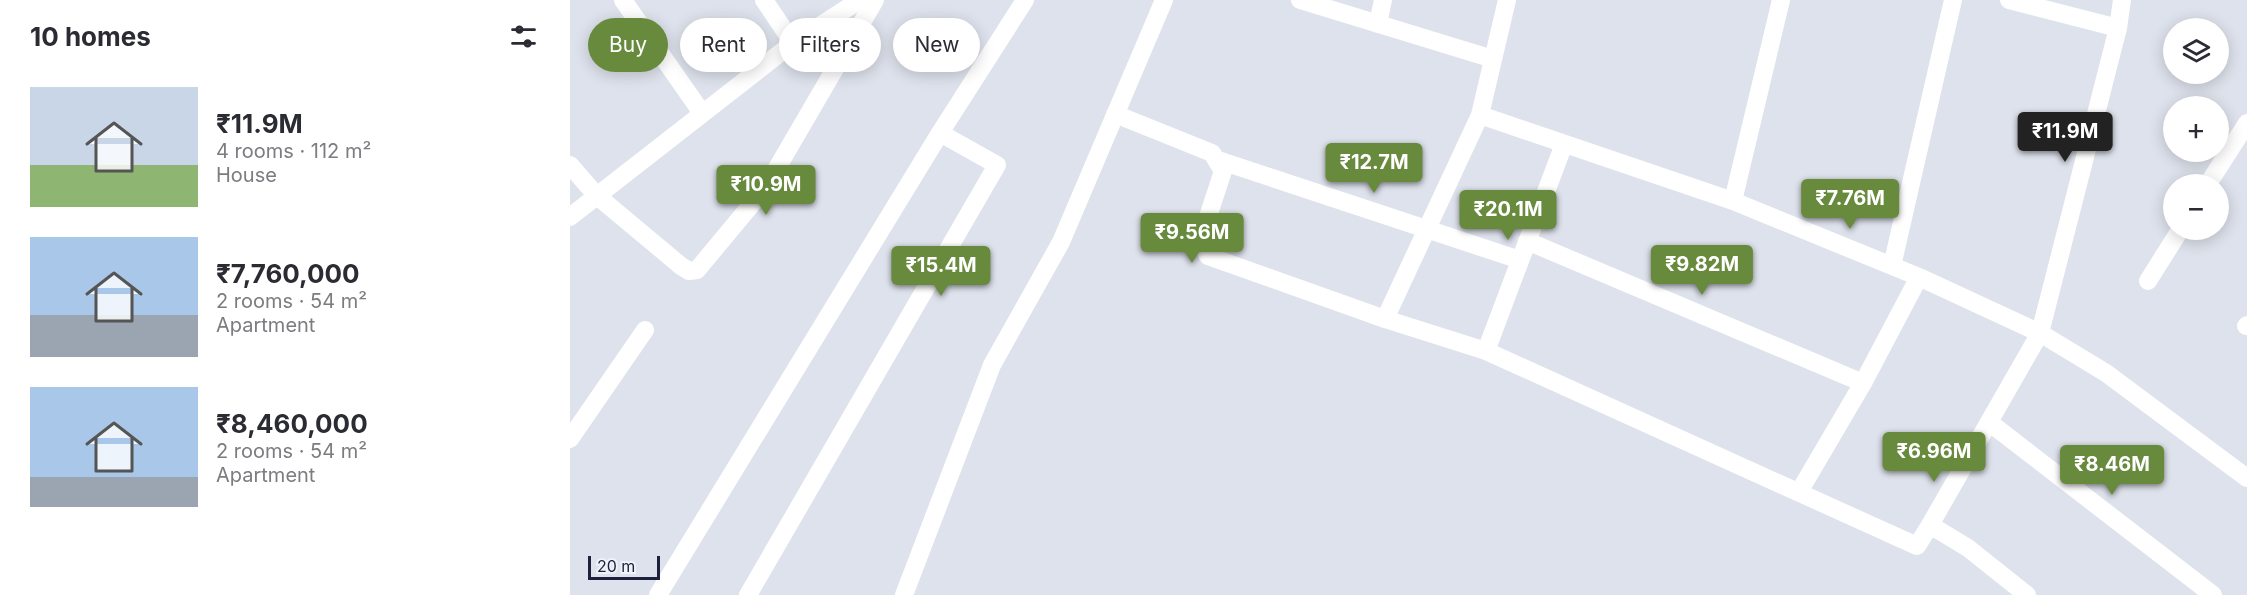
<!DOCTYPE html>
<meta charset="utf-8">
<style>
body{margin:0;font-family:Inter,sans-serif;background:#f2f2f3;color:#2b2b33;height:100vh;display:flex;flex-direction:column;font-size:22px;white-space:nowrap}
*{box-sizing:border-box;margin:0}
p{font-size:20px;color:#7c7c81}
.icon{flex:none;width:33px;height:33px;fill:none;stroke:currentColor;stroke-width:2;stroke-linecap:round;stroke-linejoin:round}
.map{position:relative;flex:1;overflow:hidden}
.drawer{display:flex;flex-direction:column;background:#fff;width:570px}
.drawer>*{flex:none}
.hud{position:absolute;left:18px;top:18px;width:570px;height:54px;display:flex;gap:12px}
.buttons{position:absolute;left:1593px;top:18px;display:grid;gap:12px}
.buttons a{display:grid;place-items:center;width:66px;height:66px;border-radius:50%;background:#fff;box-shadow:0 3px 15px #0003;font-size:30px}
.scale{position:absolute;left:18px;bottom:15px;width:72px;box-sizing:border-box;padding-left:6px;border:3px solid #1d213d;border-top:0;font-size:16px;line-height:21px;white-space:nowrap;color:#1d213d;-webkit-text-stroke:4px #eff2f8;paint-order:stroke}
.price{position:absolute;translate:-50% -51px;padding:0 14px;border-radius:6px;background:#688a3d;color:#fff;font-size:20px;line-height:39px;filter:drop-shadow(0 2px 3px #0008)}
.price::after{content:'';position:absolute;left:50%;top:36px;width:18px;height:14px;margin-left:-9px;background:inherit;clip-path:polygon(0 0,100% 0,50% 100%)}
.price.selected{background:#222;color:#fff}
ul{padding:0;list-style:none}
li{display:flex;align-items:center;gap:18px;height:150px;padding:0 30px}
li span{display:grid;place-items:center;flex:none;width:168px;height:120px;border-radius:0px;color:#555}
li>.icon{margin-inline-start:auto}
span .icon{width:72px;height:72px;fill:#fffc;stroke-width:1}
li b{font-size:26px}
h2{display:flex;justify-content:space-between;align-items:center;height:72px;padding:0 30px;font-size:26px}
.chip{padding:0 21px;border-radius:27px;background:#fff;box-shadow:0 3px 15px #0003;font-size:21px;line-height:54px}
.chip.selected{background:#688a3d;color:#fff}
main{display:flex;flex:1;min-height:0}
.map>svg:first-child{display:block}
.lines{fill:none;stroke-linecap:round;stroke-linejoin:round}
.street{stroke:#fff;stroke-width:18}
</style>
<main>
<section class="drawer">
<h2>10 homes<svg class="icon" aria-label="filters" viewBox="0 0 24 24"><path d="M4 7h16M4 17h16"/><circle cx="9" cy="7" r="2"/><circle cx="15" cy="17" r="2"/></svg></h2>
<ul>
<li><span style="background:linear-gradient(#c9d6e8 65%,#8fb573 0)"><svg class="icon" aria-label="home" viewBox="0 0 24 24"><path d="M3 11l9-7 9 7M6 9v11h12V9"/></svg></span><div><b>₹11.9M</b><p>4 rooms · 112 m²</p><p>House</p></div></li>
<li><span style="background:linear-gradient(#a9c7e8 65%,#9aa5b1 0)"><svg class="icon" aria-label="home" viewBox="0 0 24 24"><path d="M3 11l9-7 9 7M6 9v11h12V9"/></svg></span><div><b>₹7,760,000</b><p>2 rooms · 54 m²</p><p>Apartment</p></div></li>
<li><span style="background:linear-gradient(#a9c7e8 75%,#9aa5b1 0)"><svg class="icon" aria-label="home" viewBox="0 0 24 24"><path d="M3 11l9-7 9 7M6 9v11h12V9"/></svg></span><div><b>₹8,460,000</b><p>2 rooms · 54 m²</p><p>Apartment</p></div></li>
</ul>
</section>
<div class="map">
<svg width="1677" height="595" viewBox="0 0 1677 595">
<rect width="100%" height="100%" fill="#dee2ec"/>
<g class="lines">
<!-- street -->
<path class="street" d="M53,0L132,113
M194,0L223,43
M730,0L923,59
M937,0L910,115L1163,201L1349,277L1470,333L1536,373L1677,478
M1439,0L1548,28
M808,24L813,0
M545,114L642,153L653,171L631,238L633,246L638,256L815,319
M910,115L815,319L916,351L1347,546L1360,525
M648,160L950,260
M0,165L26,195L111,266L119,271L127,270L196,187L305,0
M1638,184L1677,123
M1163,201L1211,0
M0,217L223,43L290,0
M957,241L1293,383
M1322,266L1383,0
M1578,281L1610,230
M1676,326L1677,325
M916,351L994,144
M1420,423L1643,595
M0,439L75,330
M1229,492L1293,383L1349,277
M88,595L370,133
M178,595L427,165L370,133L455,0
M334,595L422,365L491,242L594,0
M1457,595L1398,548L1360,525L1470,333L1548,28L1552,0"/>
</g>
</svg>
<div class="buttons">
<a><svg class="icon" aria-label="layers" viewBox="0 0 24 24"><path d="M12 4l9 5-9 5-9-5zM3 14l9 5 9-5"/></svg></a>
<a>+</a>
<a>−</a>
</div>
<div class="scale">20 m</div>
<b class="price selected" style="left:1495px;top:163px">₹11.9M</b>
<b class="price" style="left:804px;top:194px">₹12.7M</b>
<b class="price" style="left:196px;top:216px">₹10.9M</b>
<b class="price" style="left:1280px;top:230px">₹7.76M</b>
<b class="price" style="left:938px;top:241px">₹20.1M</b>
<b class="price" style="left:622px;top:264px">₹9.56M</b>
<b class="price" style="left:1132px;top:296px">₹9.82M</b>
<b class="price" style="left:371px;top:297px">₹15.4M</b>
<b class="price" style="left:1364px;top:483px">₹6.96M</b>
<b class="price" style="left:1542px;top:496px">₹8.46M</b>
<div class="hud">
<a class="chip selected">Buy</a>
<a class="chip">Rent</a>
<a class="chip">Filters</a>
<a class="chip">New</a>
</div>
</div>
</main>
